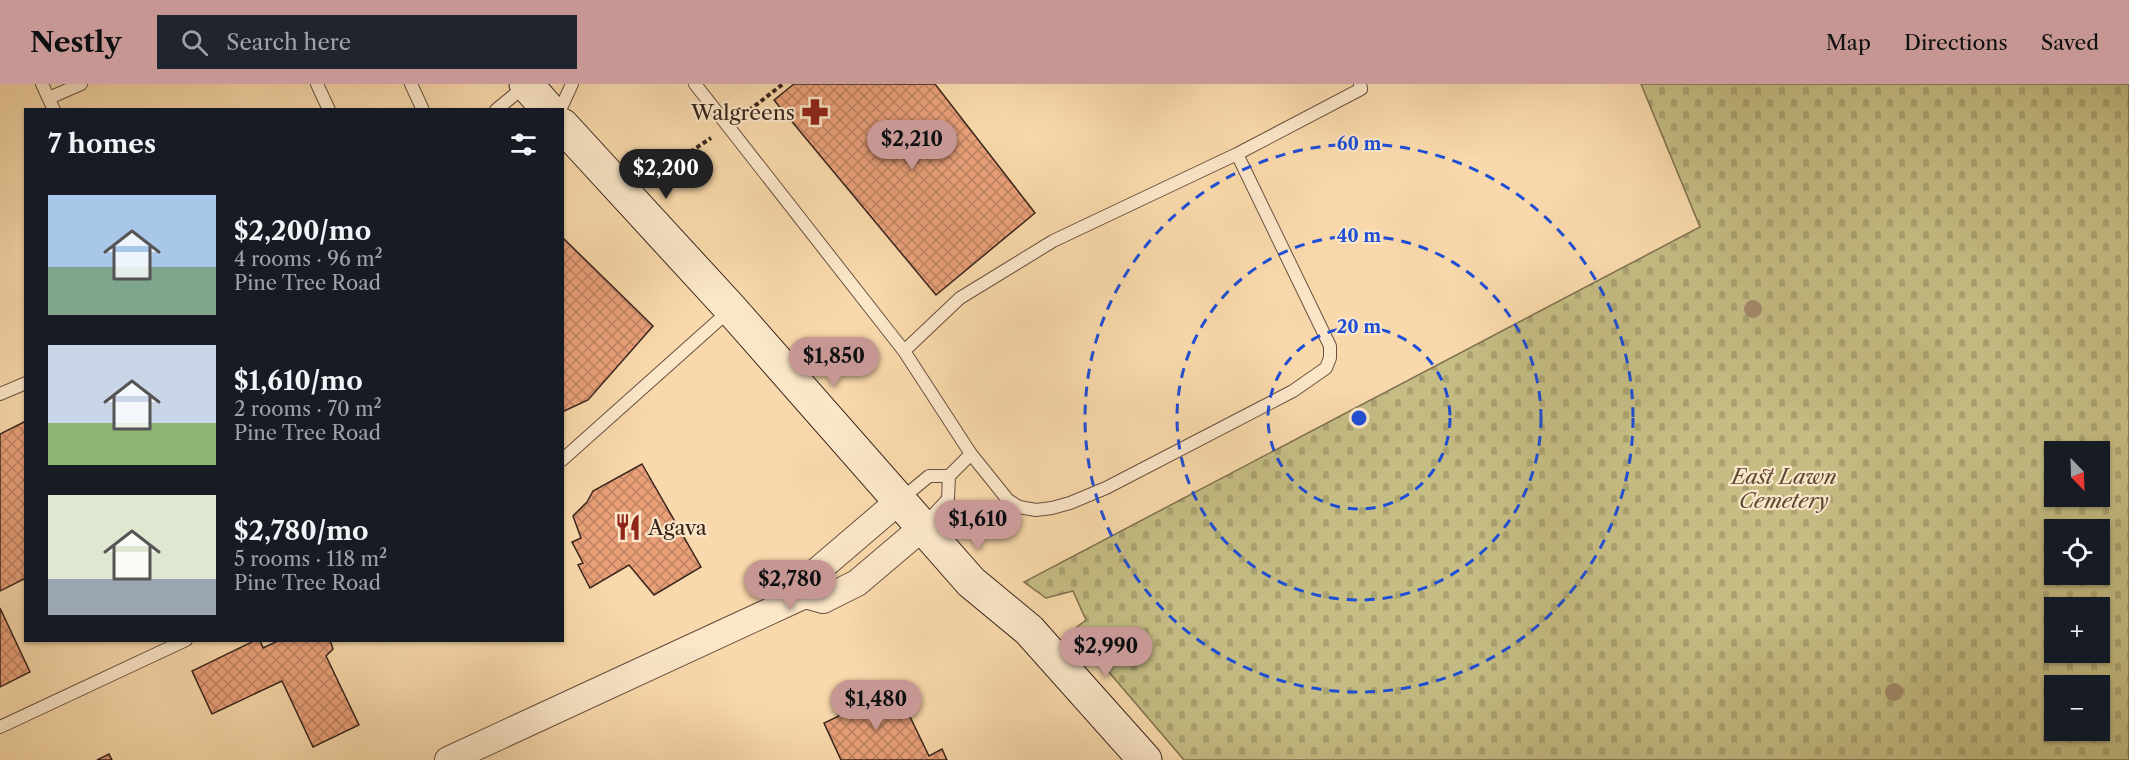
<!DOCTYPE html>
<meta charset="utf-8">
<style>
body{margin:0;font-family:"Libre Caslon Text",serif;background:#20242c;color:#f1f3f6;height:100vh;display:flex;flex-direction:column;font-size:22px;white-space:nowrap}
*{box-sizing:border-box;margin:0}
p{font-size:20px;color:#9ea1a6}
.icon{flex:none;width:33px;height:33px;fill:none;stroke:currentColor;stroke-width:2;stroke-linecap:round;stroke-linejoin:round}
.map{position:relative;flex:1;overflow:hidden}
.panel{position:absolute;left:24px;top:24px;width:540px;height:534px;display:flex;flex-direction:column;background:#171b24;border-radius:0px;box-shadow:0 2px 4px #0004}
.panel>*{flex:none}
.needle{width:39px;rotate:157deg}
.tools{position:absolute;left:2044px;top:357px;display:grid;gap:12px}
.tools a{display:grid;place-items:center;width:66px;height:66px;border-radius:0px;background:#171b24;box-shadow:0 2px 4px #0004;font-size:30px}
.price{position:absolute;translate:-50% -51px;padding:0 14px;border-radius:21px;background:#c59692;color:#111;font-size:20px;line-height:39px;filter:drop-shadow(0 2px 3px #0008)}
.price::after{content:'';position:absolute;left:50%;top:36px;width:18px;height:14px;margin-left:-9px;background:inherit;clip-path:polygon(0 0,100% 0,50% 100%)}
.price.active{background:#222;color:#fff}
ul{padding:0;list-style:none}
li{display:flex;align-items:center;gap:18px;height:150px;padding:0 24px}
li span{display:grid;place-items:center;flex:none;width:168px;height:120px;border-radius:0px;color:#555}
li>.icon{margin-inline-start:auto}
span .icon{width:72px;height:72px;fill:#fffc;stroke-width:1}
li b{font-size:26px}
h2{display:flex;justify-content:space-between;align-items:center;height:72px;padding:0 24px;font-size:26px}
header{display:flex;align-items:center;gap:36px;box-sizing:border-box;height:84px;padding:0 30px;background:#c59692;color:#111}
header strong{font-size:28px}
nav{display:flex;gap:33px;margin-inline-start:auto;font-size:21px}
.search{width:420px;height:54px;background:#20242c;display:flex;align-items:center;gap:15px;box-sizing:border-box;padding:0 21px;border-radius:0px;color:#9ea1a6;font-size:22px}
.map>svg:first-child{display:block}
.cemetery{fill:url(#cemetery-stones);stroke:#7e7050;stroke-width:1.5;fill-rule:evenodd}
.building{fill:url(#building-cross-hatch);stroke:#37241c;stroke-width:1.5}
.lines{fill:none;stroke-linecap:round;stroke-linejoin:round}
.lane-casing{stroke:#685140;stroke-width:14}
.street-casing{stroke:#685140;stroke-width:28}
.secondary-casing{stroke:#37241c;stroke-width:35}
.path{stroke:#37241c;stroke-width:4;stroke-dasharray:4.5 3;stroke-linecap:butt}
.lane{stroke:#fbe6c8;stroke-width:12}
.street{stroke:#fbe6c8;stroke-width:26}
.secondary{stroke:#fbe6c8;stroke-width:33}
.tree{fill:#a28a6b}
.ring{fill:none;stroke:#1d4ed8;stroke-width:3;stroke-dasharray:10 8}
.labels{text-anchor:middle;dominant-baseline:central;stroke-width:4.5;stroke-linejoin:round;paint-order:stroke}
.poi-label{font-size:21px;fill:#37241c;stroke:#fbe6c8;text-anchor:end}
.park-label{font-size:21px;font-style:italic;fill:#5a4a36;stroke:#fbe6c8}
.centre{fill:#1d4ed8;stroke:#fbe6c8;stroke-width:3}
.ring-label{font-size:18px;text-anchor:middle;font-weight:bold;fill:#1d4ed8;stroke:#fbe6c8;stroke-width:4.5;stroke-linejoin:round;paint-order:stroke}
</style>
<header>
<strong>Nestly</strong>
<div class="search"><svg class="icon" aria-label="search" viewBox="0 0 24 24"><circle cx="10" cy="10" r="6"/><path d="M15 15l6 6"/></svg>Search here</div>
<nav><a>Map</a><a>Directions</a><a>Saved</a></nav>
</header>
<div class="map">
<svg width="2129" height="676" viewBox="0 0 2129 676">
<defs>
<pattern id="cemetery-stones" width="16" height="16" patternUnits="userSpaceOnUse" patternTransform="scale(1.5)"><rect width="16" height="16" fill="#c5bd84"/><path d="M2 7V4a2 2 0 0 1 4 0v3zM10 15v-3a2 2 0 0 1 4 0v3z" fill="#aaa271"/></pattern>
<pattern id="building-cross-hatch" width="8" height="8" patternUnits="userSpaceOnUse" patternTransform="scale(1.5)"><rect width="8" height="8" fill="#e9a079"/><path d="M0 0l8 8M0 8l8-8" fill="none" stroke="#be8262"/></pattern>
</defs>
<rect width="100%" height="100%" fill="#f9d9ab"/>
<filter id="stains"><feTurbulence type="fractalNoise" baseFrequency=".00333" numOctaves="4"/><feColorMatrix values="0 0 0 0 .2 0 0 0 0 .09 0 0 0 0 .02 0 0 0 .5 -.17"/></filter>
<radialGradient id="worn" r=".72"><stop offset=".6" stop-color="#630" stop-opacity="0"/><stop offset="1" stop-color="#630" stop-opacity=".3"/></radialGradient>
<!-- cemetery -->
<path class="cemetery" d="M1641,0H2129V676H1184L1073,546L1086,536L1073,507L1046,514L1024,498L1700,143ZM2055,368H2100V412H2055ZM2055,446H2100V490H2055ZM2055,524H2100V568H2055ZM2055,602H2100V646H2055Z"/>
<!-- building -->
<path class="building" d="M794,0H935L1035,129L936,211L774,16Z
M562,153L653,242L588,316L562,328Z
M26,337V494L0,507V350Z
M642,380L701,483L654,511L629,481L590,504L578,481L583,479L572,458L581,454L573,432L587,418L593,407Z
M0,524L30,588L0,603Z
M256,556H260L263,564L280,556H330L333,565L326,572L359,641L313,663L282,597L212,630L192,587Z
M860,604L868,622L898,608L929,672L942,665L947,676H841L824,639L839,632L832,617Z
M109,670L112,676H97Z"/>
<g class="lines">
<defs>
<path id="lane" d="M42,0L54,26
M317,0L329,26
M411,0L423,26
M695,0L904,267
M49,14L81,0
M496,26L525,2
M560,26L572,0
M1237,70L1330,262V274L1326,284L1293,307L1106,404L1070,419L1052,424L1036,426L1019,423L1008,416L971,370L904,267L960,214L1053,157L1237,70L1361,5L1360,0
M0,310L26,299
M562,376L730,226
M949,392L971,370
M900,416L929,392H949L948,415L923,442
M0,643L186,556"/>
<path id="street" d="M900,416L810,493L805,511L823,516L857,499L923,443
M448,676L805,511"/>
<path id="secondary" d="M526,0L549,26
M562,41L731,225L971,498L1029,546L1145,676"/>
</defs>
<!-- lane casing -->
<use href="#lane" class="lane-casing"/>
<!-- street casing -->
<use href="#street" class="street-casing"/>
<!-- secondary casing -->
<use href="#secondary" class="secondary-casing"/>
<!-- path -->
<path class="path" d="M743,31L783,0
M653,93L711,54"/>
<!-- lane -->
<use href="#lane" class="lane"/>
<!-- street -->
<use href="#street" class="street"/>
<!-- secondary -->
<use href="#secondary" class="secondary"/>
</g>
<!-- trees -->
<g class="tree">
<circle cx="1753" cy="225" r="9"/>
<circle cx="1894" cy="608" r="9"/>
</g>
<!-- distance rings -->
<g class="ring">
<circle cx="1359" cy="334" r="91"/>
<circle cx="1359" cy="334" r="182"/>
<circle cx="1359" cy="334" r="274"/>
</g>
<!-- icons -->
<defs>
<symbol id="pharmacy-bare" viewBox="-9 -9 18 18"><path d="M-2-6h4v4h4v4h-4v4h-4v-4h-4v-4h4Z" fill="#8f2418" stroke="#fbe6c8" stroke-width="2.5" paint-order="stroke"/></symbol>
<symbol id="restaurant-bare" viewBox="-9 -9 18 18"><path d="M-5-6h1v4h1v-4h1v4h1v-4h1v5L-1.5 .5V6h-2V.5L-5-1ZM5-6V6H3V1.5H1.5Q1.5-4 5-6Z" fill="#8f2418" stroke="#fbe6c8" stroke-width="2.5" paint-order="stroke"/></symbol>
</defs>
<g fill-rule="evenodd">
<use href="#pharmacy-bare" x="796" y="9" width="38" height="38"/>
<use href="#restaurant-bare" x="609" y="424" width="38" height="38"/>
</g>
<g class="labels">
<!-- poi labels -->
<g class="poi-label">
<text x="795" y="28">Walgreens</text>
<text x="648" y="443" text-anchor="start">Agava</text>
</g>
<!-- park labels -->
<g class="park-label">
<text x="1784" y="392">East Lawn<tspan x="1784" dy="24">Cemetery</tspan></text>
</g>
</g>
<circle cx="1359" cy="334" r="9" class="centre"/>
<g class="ring-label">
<text x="1359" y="66">60 m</text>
<text x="1359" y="158">40 m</text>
<text x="1359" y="249">20 m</text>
</g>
<rect width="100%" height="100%" filter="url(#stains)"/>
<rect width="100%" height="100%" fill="url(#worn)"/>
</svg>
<div class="tools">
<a><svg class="needle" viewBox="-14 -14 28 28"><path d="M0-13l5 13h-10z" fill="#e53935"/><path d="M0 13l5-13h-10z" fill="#9ea1a6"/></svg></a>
<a><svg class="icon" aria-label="locate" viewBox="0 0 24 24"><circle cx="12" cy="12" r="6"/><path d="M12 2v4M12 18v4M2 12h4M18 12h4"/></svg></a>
<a>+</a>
<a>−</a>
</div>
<b class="price" style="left:912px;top:87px">$2,210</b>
<b class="price active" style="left:666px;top:116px">$2,200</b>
<b class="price" style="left:834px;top:304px">$1,850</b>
<b class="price" style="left:978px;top:467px">$1,610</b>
<b class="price" style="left:790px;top:527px">$2,780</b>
<b class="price" style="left:1106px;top:594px">$2,990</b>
<b class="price" style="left:876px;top:647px">$1,480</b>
<section class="panel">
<h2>7 homes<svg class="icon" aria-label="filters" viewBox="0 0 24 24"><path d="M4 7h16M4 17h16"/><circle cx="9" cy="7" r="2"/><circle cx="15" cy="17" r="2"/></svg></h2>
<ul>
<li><span style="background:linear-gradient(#a9c7e8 60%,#7fa58c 0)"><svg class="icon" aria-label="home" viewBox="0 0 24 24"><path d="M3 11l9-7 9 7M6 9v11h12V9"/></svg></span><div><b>$2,200/mo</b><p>4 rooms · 96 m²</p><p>Pine Tree Road</p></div></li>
<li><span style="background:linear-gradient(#c9d6e8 65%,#8fb573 0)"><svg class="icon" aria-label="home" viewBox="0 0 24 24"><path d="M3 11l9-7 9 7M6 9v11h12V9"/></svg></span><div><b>$1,610/mo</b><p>2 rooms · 70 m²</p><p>Pine Tree Road</p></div></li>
<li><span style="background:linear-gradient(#dfe7d0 70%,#9aa5b1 0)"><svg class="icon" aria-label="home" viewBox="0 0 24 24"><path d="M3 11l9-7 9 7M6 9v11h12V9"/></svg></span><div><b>$2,780/mo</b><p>5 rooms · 118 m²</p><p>Pine Tree Road</p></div></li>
</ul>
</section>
</div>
